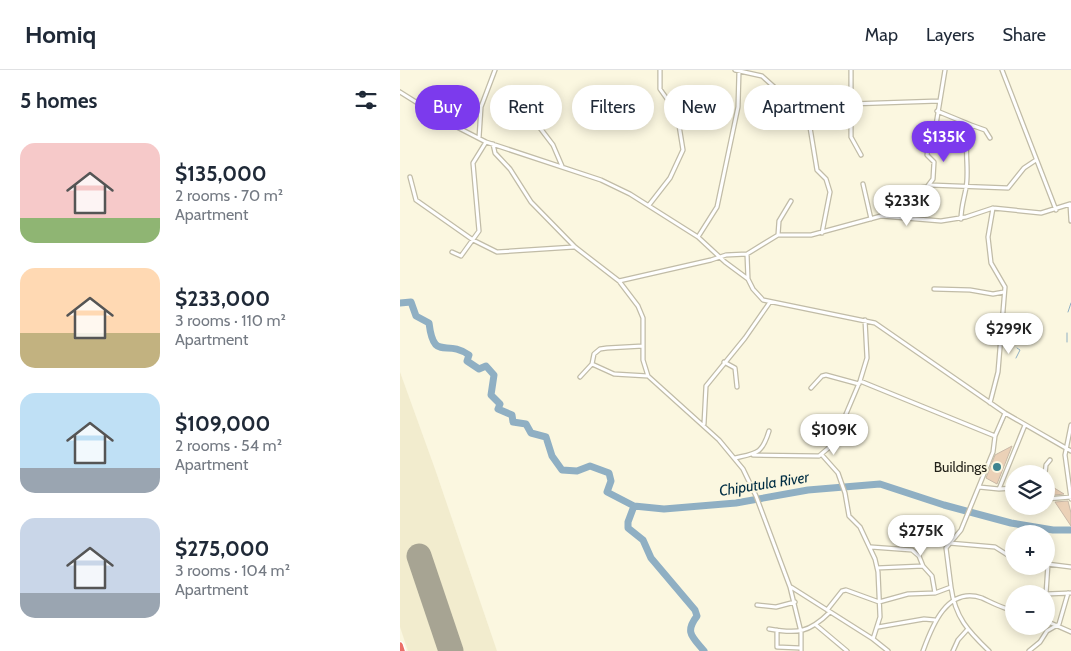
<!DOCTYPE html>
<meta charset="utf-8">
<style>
body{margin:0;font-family:Cabin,sans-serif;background:#f6f6f7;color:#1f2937;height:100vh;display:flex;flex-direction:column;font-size:19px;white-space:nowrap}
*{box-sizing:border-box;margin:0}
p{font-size:16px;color:#747a83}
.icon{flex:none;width:28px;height:28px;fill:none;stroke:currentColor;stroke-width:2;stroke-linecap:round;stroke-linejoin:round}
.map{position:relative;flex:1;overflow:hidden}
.panel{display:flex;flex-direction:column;background:#fff;width:400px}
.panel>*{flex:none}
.top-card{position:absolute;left:15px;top:15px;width:475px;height:45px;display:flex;gap:10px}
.fabs{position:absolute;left:605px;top:395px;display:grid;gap:10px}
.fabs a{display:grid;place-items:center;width:50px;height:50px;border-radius:50%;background:#fff;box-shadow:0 2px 12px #0003;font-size:25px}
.price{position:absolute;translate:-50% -42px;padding:0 11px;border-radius:18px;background:#fff;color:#222;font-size:16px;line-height:32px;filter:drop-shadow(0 1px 2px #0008)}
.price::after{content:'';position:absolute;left:50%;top:30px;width:15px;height:11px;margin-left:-8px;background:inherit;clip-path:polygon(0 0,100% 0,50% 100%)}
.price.on{background:#7c3aed;color:#fff}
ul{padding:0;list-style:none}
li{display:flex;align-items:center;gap:15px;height:125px;padding:0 20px}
li span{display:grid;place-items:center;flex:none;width:140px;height:100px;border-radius:15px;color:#555}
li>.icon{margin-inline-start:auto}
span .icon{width:60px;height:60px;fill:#fffc;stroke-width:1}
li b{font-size:21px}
h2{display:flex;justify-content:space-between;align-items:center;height:60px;padding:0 20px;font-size:21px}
.pill{padding:0 18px;border-radius:22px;background:#fff;box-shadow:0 2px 12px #0003;font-size:18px;line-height:45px}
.pill.on{background:#7c3aed;color:#fff}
header{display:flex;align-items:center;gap:30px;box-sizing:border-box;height:70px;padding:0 25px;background:#fff;border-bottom:1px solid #e0e1e3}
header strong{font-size:24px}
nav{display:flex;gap:28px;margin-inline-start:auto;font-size:18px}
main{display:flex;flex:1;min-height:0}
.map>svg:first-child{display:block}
.built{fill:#f2ecce}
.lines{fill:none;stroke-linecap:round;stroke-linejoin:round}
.stream{stroke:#8fafc3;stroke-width:1}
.river{stroke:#8fafc3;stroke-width:7}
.runway{stroke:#a7a493;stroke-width:25}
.building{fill:#ebd1b7;stroke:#c9b9a8}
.street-casing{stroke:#c1bca7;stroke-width:5.5}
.highway-casing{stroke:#fff;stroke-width:8}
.street{stroke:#fff;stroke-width:3}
.highway{stroke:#eb6f68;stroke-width:5.5}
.poi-dot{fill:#3e8490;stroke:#fbf7e0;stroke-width:2}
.labels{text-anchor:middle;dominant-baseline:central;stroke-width:4;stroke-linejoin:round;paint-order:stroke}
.poi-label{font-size:14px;fill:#222119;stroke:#fbf7e0;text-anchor:end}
.water-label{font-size:15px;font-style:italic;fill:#012e44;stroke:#fbf7e0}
</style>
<header>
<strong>Homiq</strong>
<nav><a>Map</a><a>Layers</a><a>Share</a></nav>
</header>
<main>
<section class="panel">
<h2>5 homes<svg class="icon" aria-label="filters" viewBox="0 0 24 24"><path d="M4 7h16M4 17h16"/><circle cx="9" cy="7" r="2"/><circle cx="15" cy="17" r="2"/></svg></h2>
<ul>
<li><span style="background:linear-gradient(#f6c9c9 75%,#8fb573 0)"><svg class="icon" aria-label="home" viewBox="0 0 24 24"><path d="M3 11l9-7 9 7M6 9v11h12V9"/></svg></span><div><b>$135,000</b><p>2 rooms · 70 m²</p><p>Apartment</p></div></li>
<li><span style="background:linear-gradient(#ffd9b3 65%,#c2b280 0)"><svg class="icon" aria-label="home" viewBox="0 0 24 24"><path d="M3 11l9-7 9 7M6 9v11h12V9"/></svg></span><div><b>$233,000</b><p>3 rooms · 110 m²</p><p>Apartment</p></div></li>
<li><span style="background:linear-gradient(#bfe0f5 75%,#9aa5b1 0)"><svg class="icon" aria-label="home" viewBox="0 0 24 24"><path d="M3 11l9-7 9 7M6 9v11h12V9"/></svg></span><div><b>$109,000</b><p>2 rooms · 54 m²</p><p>Apartment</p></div></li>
<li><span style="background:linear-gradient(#c9d6e8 75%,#9aa5b1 0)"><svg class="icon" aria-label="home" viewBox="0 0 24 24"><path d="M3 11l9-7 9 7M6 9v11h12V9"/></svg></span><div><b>$275,000</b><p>3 rooms · 104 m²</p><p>Apartment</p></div></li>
</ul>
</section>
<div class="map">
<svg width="671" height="581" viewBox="0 0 671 581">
<rect width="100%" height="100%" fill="#fbf7e0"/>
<!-- built -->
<path class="built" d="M0,302L35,399L97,581H8L0,557Z"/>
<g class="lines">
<!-- stream -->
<path class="stream" d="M668,242L671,233
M667,272V263
M616,288L620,280L617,278
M596,368L605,348"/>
<!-- river -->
<path class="river" d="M0,233L11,232L16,246L29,253C34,293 46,268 69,285L67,291L79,299L86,296L94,305L91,325L100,334L98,339L112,345L113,352L126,354L131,363L146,367L152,386L162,400L177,401L190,396L209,403L211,411L207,422L234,436L228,452V458L243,470L251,488L295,540L297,546C284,563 293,567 304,581
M234,436L264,439L336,433L408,420L480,414L544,435L611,453L653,460H671"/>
<!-- runway -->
<path class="runway" d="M19,486L51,581"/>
</g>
<!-- building -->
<path class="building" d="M612,376L597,414L586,408L595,385Z
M648,414L651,416L664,424L646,426Z
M668,431L671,443V456L655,432Z"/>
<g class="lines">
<defs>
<path id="street" d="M335,0L362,6L381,23L399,26L407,39L417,100L426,109L430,122L422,163
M451,0V67L461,85
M602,0L656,140
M0,22L51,54L86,72L201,110L230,124L298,167L325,192L348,209L353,219L363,230L475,253L605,343L671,381
M399,26L449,30
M450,34L539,31
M537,41L571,55
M137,54L153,75L162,96
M79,68L81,37L95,0
M93,74L95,83L110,99L131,132L175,177L219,211L238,236L243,248V290L248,306L319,370L343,399L356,426L390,517L401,562V581
M10,107L16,130L73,170L97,182L174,177
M463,114L471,149
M530,115L608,118L624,98L636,90
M249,135L270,108L283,80L277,43L260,19V0
M483,144L503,133L511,119L527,117L533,109L534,92L527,85L529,70L535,61L545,0
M561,149C561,137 564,129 566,118C570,96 562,77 571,55L585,60L590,68
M378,165L379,151L391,131
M298,167L317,137L338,37L339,1
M52,182L61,186L79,161L73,93L86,72
M347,184L348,209
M219,211L311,190L326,185L347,184L378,165H411L481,146L541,151L566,147L593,138L641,143L670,134L671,151
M534,219L570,220L593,224L604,222
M243,276L207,278L200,279L194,284L192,294L214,304L248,306
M324,292L335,298L337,317
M180,307L192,294
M460,311L595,366
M411,318L422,306L426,305L459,314
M590,333L598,302L605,217L591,193L588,167L593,138
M304,354L306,316L345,268L370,232
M671,355L665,385L671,429
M353,385L419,386L438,370L445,360L446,344L460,311L467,288L465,250
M422,385L438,403L445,423L449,446L460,457L475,489L478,502L480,547L473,569
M335,388C357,383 362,384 369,361
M645,404L646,395L650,390
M579,417L599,419L625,355
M599,419L614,418
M646,429L671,427
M549,473L595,477L614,489
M471,477L512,480L519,486L523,496
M647,494L671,497
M648,494L646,524L671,523
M477,498L523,496L532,506L535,523
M391,517L473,569L488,581
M551,517L546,478L561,460L593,382L595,366L605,343
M357,535L376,537L395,532
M427,540L442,521L446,520L479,532L508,524L535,523L551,517C555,547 568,561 589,581
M646,551L671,562
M416,555L447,581
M478,557L524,549L535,550
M369,559C397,564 409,563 430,542
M377,560V577L400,578
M523,581C532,556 547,516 582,528C591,532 605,540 614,540
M553,581L558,570L567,560
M629,581L640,572L647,561L659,554L668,523"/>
<path id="highway" d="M0,575L2,581"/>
</defs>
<!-- street casing -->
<use href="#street" class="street-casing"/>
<!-- highway casing -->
<use href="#highway" class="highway-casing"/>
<!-- street -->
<use href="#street" class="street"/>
<!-- highway -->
<use href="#highway" class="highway"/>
</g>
<!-- markers -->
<circle class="poi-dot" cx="597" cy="397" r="5"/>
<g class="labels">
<!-- poi labels -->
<g class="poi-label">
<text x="587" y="397">Buildings</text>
</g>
<!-- water labels -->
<g class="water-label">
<text transform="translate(364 414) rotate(-9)">Chiputula River</text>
</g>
</g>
</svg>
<div class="fabs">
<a><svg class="icon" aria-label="layers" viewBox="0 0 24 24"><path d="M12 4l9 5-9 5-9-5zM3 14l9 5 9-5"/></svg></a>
<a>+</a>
<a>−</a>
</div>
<b class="price on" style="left:544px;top:93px">$135K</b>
<b class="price" style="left:507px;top:157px">$233K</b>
<b class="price" style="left:609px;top:285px">$299K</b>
<b class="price" style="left:434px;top:386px">$109K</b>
<b class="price" style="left:521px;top:487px">$275K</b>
<div class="top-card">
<a class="pill on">Buy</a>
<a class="pill">Rent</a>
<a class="pill">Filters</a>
<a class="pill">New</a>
<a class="pill">Apartment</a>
</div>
</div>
</main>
